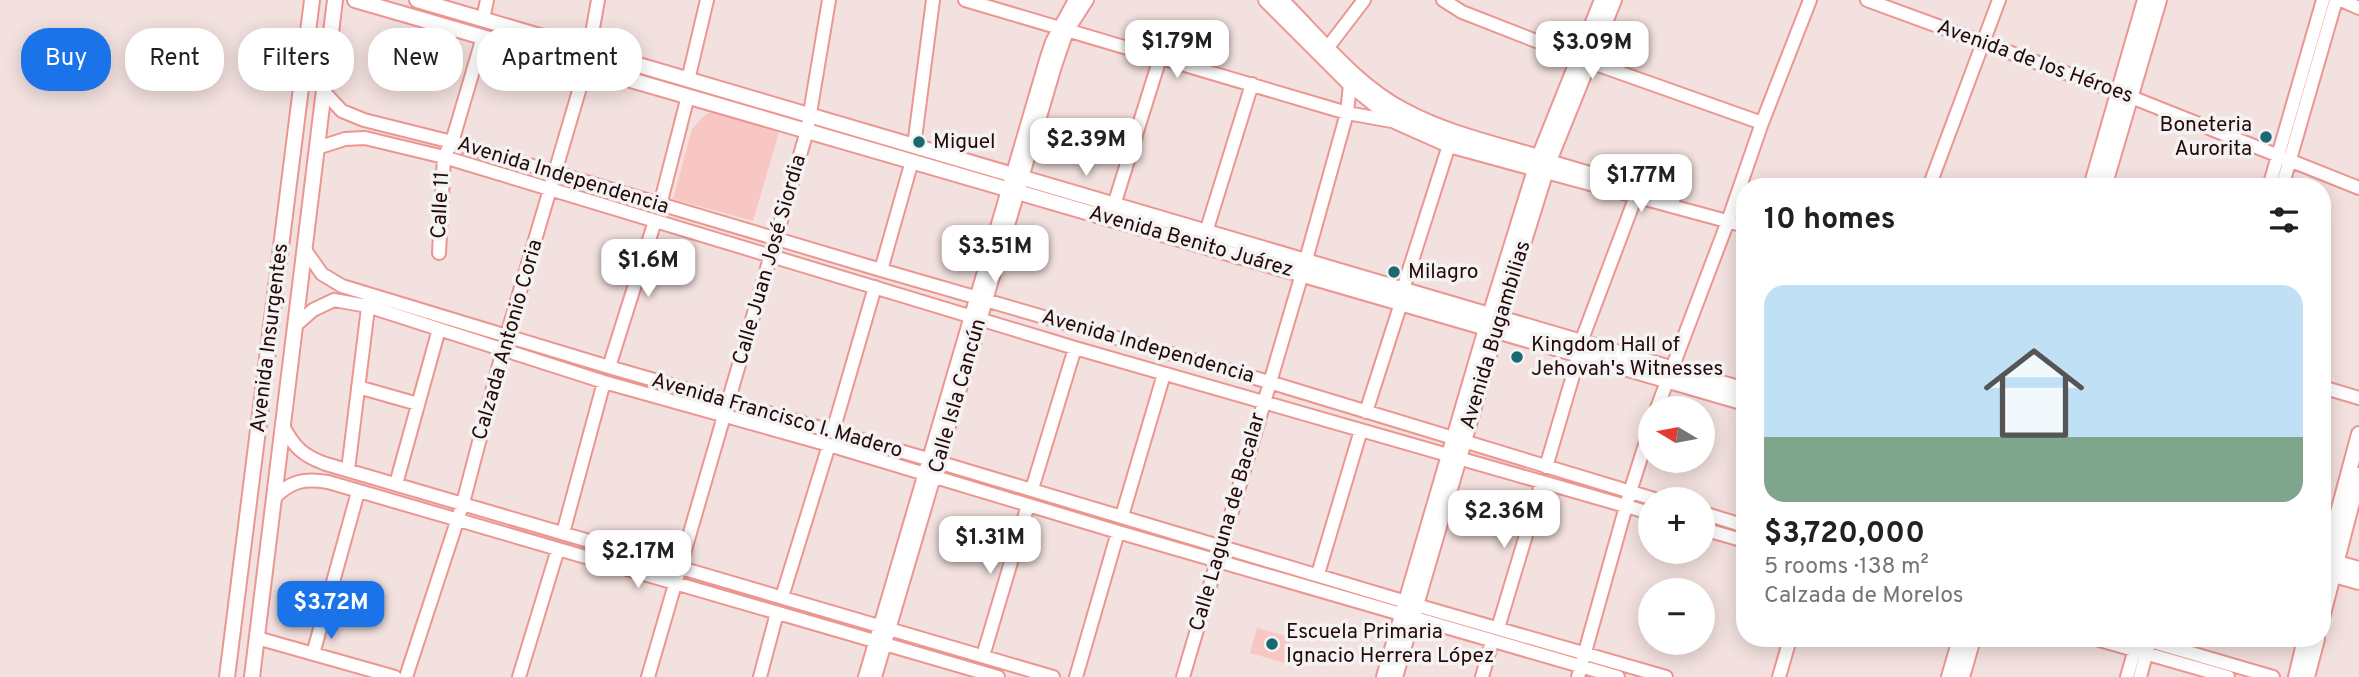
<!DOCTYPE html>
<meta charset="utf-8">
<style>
body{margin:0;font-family:Overpass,sans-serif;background:#f2f2f2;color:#202124;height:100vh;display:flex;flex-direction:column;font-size:26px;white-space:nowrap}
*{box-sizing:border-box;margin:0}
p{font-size:23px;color:#757577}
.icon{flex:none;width:38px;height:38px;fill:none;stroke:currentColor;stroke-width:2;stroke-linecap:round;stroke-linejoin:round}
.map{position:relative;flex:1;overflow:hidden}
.panel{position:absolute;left:1736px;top:178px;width:595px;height:469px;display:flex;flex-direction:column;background:#fff;border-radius:28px;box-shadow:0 4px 18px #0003}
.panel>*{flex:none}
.top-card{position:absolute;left:21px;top:28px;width:665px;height:63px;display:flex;gap:14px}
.needle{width:46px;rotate:280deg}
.fabs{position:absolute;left:1638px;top:396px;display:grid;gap:14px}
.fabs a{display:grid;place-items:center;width:77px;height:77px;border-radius:50%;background:#fff;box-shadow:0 4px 18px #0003;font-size:35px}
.price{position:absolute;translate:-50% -60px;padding:0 16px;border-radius:14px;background:#fff;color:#222;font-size:23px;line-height:46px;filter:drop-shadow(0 2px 4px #0008)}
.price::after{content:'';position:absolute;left:50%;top:42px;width:21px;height:16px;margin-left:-10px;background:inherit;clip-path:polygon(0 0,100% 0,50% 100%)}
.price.selected{background:#1a73e8;color:#fff}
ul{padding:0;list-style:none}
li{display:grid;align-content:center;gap:14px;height:371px;padding:0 28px}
li span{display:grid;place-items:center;height:217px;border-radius:21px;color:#555}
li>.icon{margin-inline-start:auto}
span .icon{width:126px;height:126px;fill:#fffc;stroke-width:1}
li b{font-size:30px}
h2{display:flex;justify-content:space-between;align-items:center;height:84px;padding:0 28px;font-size:30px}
.pill{padding:0 24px;border-radius:28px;background:#fff;box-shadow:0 4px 18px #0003;font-size:24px;line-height:63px}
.pill.selected{background:#1a73e8;color:#fff}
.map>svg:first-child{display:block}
.green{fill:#f8c7c3}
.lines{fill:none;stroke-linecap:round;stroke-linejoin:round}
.minor-casing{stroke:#ec9692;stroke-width:16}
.major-casing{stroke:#ec9692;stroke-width:18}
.minor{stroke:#fff;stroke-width:12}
.major{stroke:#fff;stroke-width:14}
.poi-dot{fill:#1b686e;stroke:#f3f3f3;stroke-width:2.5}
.labels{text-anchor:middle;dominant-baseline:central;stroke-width:7;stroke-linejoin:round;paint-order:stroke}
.street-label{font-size:21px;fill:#270909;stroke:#f3f3f3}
.poi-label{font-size:21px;fill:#270909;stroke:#f3f3f3;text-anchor:start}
</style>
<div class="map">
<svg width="2359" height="677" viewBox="0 0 2359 677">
<rect width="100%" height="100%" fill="#f3e1df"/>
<!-- green -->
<path class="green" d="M727,106L782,122L753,221L673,199L692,129L706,114Z
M1257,628L1292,638L1285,663L1250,653Z"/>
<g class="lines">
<defs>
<path id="minor" d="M965,0L1347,113L1397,122
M1443,0L1462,12L1590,62L1762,123
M1867,0L2131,97L2359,188
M2341,0L2359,8
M483,19L487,0
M1322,55L1364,0
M688,80L707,0
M325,93L342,111L364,120L452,142L881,270L1269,382L1654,499
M914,146L933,0
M317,148L345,139L365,138L444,157L1075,348L1650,513
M1549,161L1674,198
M1546,172L1745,226
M1929,187L1999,0
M2269,187L2323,0
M2282,187L2336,0
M660,205L688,96
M1114,205L1160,58
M1206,232L1252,84
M305,250L322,274L342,286L609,367L938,462L1416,605L1666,677
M439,253L444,157L452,142L483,37
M881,270L912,161
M1403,289L1449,145
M296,325L313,310L334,300L367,306L604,382L829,445L1118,532L1618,677
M1581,342L1636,196
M609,367L655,221
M358,387L418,404
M2322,387L2359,398
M1657,408L1728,221L1762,123L1810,0
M1366,412L1401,303
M283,426C294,447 303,456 326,464L1053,677
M833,431L875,287
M1546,467L1579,355
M348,470L369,300
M396,484L439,329
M1032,489L1075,348
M274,498C291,481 304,478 328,482L998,677
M1703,513L1745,526
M1122,516L1164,374
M1703,529L1745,541
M563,533L604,382
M1318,574L1361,430
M782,597L829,445
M1498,628L1542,482
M257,638L395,677
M2096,639L2228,677
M2143,639L2273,677
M313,654L358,492
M983,656L1028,505
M406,677L463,503L507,335L586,67L598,0
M519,677L558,549
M648,677L807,131L829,0
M760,677L777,613
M865,677L1047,57L1052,42L1075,0
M875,677L1055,66L1067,31L1087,0
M1076,677L1118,532
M1183,677L1302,274L1347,113L1350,84
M1482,677L1492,642
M1578,677L1630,492L1650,429
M1779,677L1790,639
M2127,677L2137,642
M2140,677L2148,647"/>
<path id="major" d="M355,0L1745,403
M417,0L1745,390
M1266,0L1350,84L1397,122L1449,145L1544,171
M1281,0C1319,38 1356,86 1405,111C1450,135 1500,145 1548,160
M2091,187L2145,0
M2104,187L2159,0
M2330,561L2359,569
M2322,572L2359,434
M2327,573L2359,582
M2322,618L2359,475
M227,677L312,0
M252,677L335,0
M1384,677L1490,315L1539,157L1602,0
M1395,677L1500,318L1549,161L1614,0
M1949,677L1960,639
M1962,677L1973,639
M2296,677L2305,639
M2307,677L2317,639"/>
</defs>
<!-- minor casing -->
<use href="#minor" class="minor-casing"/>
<!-- major casing -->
<use href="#major" class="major-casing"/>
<!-- minor -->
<use href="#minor" class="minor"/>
<!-- major -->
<use href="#major" class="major"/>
</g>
<!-- markers -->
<g class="poi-dot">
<circle cx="2266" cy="137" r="7"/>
<circle cx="919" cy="142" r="7"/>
<circle cx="1394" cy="272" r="7"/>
<circle cx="1517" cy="357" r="7"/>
<circle cx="1272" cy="644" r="7"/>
</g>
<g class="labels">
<!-- street labels -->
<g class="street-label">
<text transform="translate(2035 62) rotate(20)">Avenida de los Héroes</text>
<text transform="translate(563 176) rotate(17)">Avenida Independencia</text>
<text transform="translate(441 205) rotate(-87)">Calle 11</text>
<text transform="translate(1191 242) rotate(16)">Avenida Benito Juárez</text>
<text transform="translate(770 260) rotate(-74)">Calle Juan José Siordia</text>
<text transform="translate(1496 335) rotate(-73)">Avenida Bugambilias</text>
<text transform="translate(270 338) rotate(-83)">Avenida Insurgentes</text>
<text transform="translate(508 340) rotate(-74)">Calzada Antonio Coria</text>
<text transform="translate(1148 347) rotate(16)">Avenida Independencia</text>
<text transform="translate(958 396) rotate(-74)">Calle Isla Cancún</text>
<text transform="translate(777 416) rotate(16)">Avenida Francisco I. Madero</text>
<text transform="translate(1228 522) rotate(-74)">Calle Laguna de Bacalar</text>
</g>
<!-- poi labels -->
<g class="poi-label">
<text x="2252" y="125" text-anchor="end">Boneteria<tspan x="2252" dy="24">Aurorita</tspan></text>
<text x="933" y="142">Miguel</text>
<text x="1408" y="272">Milagro</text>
<text x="1531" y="345">Kingdom Hall of<tspan x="1531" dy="24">Jehovah's Witnesses</tspan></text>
<text x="1286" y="632">Escuela Primaria<tspan x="1286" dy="24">Ignacio Herrera López</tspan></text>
</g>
</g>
</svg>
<div class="fabs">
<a><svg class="needle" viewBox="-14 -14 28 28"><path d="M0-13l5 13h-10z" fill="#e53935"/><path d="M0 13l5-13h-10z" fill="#757577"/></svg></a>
<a>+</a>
<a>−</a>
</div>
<b class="price" style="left:1177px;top:80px">$1.79M</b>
<b class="price" style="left:1592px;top:81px">$3.09M</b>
<b class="price" style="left:1086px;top:178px">$2.39M</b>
<b class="price" style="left:1641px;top:214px">$1.77M</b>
<b class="price" style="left:995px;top:285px">$3.51M</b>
<b class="price" style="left:648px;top:299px">$1.6M</b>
<b class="price" style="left:1504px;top:550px">$2.36M</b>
<b class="price" style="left:990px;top:576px">$1.31M</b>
<b class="price" style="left:638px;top:590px">$2.17M</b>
<b class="price selected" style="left:331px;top:641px">$3.72M</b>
<div class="top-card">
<a class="pill selected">Buy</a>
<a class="pill">Rent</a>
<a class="pill">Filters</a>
<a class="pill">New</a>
<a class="pill">Apartment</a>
</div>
<section class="panel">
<h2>10 homes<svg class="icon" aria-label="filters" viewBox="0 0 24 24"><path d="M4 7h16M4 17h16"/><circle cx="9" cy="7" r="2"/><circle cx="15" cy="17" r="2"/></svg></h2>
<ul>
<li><span style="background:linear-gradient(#bfe0f5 70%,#7fa58c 0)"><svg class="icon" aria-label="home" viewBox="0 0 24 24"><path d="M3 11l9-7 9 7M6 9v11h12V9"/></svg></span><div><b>$3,720,000</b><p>5 rooms · 138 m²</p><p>Calzada de Morelos</p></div></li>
</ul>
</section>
</div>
